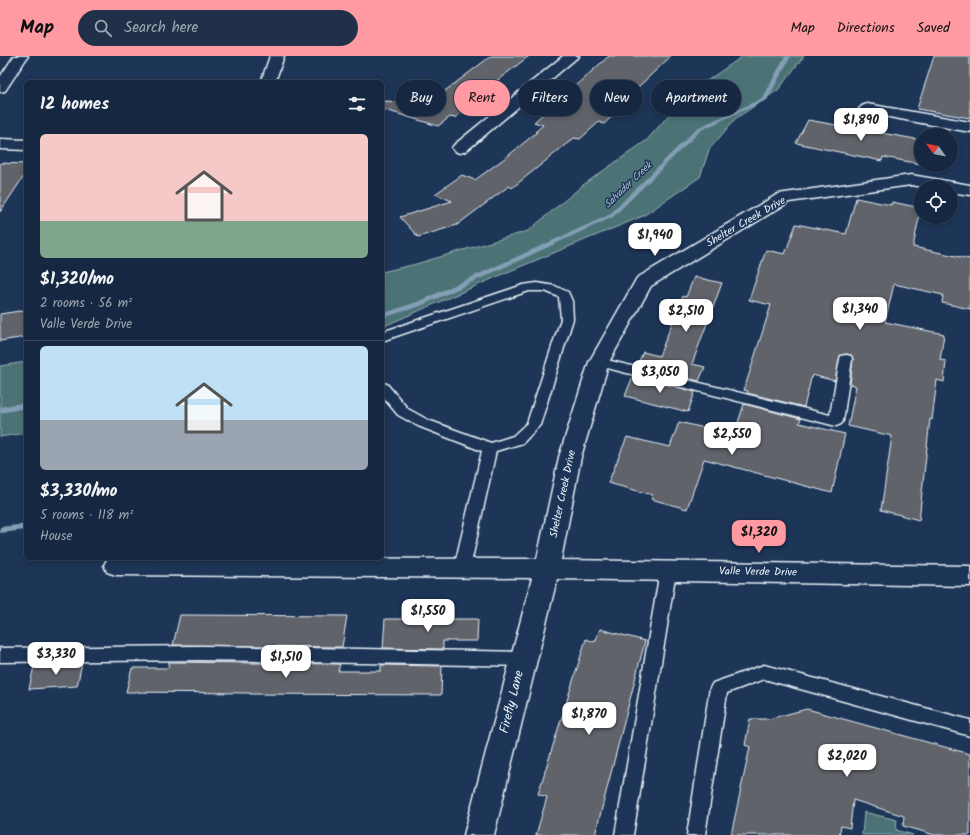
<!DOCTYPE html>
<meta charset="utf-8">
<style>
body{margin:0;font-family:Kalam,sans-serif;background:#1f3048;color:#f1f3f6;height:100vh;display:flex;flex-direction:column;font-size:15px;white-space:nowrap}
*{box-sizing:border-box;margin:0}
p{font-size:13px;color:#9ea6b1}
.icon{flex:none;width:22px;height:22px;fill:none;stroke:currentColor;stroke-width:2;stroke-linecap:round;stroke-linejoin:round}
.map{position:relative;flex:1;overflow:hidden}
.side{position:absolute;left:24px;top:24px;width:360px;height:480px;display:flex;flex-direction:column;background:#162841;border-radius:6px;box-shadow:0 2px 6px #0003,0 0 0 1px #35445a}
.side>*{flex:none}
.banner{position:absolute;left:396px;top:24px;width:380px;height:36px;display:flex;gap:8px}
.needle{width:26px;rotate:303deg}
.tools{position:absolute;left:914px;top:72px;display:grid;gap:8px}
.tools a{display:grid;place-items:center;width:44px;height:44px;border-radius:50%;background:#162841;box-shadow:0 2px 6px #0003,0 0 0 1px #35445a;font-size:20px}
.price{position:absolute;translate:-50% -34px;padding:0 9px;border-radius:8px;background:#fff;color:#222;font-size:13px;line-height:26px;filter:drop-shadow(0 1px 2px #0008)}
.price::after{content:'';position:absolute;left:50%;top:24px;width:12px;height:9px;margin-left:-6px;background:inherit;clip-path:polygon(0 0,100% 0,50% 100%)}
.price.current{background:#ff9aa2;color:#111}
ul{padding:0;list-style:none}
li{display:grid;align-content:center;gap:8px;height:212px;padding:0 16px}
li+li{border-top:1px solid #35445a}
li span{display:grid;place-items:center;height:124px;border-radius:6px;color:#555}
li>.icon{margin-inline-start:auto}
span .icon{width:72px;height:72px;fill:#fffc;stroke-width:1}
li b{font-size:17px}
h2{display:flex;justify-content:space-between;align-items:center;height:48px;padding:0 16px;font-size:17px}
.tag{padding:0 14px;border-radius:18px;background:#162841;box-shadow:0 2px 6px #0003,0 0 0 1px #35445a;font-size:14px;line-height:36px}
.tag.current{background:#ff9aa2;color:#111}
header{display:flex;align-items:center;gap:24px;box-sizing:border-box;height:56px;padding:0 20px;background:#ff9aa2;color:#111}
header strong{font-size:19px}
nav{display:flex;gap:22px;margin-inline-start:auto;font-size:14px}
.search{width:280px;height:36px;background:#1f3048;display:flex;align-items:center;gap:10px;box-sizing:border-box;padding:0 14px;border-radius:22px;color:#9ea6b1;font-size:15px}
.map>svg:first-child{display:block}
.green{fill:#4c7376;stroke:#9ab2b7}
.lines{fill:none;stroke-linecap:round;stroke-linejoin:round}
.stream{fill:#849eb5;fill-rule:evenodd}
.building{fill:#60646b;stroke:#e8f1f8}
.service-casing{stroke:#e8f1f8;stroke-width:3}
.minor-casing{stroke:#e8f1f8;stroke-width:3}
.service{fill:#1d3557;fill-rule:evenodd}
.minor{fill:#1d3557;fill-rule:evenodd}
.labels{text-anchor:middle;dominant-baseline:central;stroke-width:3;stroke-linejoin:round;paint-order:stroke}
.far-water-label{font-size:10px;font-style:italic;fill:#aec0d1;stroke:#1d3557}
.street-label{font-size:11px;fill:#e8f1f8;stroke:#1d3557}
.near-street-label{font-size:13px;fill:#e8f1f8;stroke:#1d3557}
</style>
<header>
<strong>Map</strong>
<div class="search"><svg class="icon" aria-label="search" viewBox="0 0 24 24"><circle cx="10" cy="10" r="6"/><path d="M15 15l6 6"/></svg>Search here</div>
<nav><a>Map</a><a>Directions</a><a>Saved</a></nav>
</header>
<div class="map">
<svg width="970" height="779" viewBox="0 0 970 779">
<rect width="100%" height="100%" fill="#1d3557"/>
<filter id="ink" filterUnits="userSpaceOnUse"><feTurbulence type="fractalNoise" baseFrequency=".025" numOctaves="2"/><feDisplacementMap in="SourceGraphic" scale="8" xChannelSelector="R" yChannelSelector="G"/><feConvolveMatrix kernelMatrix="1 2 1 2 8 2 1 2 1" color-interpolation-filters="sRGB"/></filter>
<g filter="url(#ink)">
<!-- green -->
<path class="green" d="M743,0H804L778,34L735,63L709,94L700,121L643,160L510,215L382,271V216L416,208L528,175L583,129L647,84L685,40Z
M26,306V377L0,381V310Z
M864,756L897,764L896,774L913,779H862Z"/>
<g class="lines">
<!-- stream -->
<path class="stream" d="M785,0H791L767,44L701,74L613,161L421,250L382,262V258L417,246L609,159L697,72L763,42Z
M26,346V352L0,357V351Z
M26,468V474L0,477V471Z"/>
</g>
<!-- building -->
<path class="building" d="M491,0H529L477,40L481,41L455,62L450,61L438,70L382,53V45L429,47Z
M609,0H671L618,50L622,51L604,68L599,66L580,83L574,82L512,132L509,130L457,169L418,181L400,161L452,145L435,138L462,119L475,124L509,99L537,76H535L543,69L534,66Z
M934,0H970V62L917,53Z
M808,64L921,84V108L883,101L882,105L796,87Z
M0,107L26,108V117L0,156Z
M856,142L891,149L892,146L921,152L913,191L970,203V253L942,247L943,239L894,228L885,266L944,278L940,304L946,305L944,326L937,324L932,364L930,363L919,464L881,454L892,380L848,370L856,330L850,328L853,303L851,299L846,298L840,300L835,325L812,319L804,351L747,337L748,335L744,334L771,249L749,244L766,194L785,198L796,168L846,178Z
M694,221L722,227L692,308L705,311L699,325L637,310L643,296L659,300L683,240L686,241Z
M26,254V281L0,285V258Z
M633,320L695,336L688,356L625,340Z
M744,348L801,363L799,367L845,378L832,437L704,403L687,453L651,443L653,439L608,427L627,381L670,391L679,366L734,379Z
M180,559L347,560L342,591L173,589Z
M385,563H478L477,585H443V593L383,592Z
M600,573L645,585L595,779H536L547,741L538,738L586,583L595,586Z
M169,606L340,608L338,615H381V609L442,610L441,639L250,638V637L126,636L132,612H168Z
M82,607L77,630L29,633L34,610Z
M807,653L970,698V779H934L918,774L903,770L904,760L853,744L850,772L841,770L839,779H731L750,691L745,689L750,663H768Z"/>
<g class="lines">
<defs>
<path id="service" d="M537,227L555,230L568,236L572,245L573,263L540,369L523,387L496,395L470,512L467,516L462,518L457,516L454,512L482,395L418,370L398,359L382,340V327L387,328L408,353L428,364L491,387L513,380L527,367L561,263L559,241L545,235H529L382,285V276L523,229Z
M846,299L851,300L852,303L843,365L841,368L836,370L599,310L594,309L593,306L594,303L599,302L830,359L840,303L841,300Z
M668,509L674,511L676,515L633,779H615L660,515L662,511Z
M201,590L523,596L529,598L531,603L529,608L523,610L201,604L0,606V592Z
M764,609L970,664V680L764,623L727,637L705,779H687L710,632L713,627Z"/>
<path id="minor" d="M14,0H28L5,35L0,36V21Z
M270,0H284L275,26H261Z
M563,0H579L466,95L460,97L454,95L452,92L454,89Z
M867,48L970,66V76L862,56L859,53L862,50Z
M0,83L26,84V94L0,93Z
M911,119L970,129V139L951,136V131H923L911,129L789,146L651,230L609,306L581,401L561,504L970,510V530L557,523L494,779H464L532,522L116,519L107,516L104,509L108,502L537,503L559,401L589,306L637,222L778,138Z"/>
</defs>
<!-- service casing -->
<use href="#service" class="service-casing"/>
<!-- minor casing -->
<use href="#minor" class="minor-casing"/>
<!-- service -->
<use href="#service" class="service"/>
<!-- minor -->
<use href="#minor" class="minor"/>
</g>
</g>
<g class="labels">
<!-- far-water labels -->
<g class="far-water-label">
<text transform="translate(628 129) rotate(-44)">Salvador Creek</text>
</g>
<!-- street labels -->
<g class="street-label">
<text transform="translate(746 166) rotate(-30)">Shelter Creek Drive</text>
<text transform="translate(563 438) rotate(-78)">Shelter Creek Drive</text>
<text transform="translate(758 516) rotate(1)">Valle Verde Drive</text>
</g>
<!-- near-street labels -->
<g class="near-street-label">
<text transform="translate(512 646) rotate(-76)">Firefly Lane</text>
</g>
</g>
</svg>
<div class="tools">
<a><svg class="needle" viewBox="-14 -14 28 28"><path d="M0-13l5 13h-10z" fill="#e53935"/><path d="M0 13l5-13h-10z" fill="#9ea6b1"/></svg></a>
<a><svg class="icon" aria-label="locate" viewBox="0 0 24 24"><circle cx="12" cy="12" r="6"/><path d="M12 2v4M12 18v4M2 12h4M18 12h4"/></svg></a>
</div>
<b class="price" style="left:861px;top:86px">$1,890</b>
<b class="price" style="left:655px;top:201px">$1,940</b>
<b class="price" style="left:860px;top:275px">$1,340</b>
<b class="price" style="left:686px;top:277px">$2,510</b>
<b class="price" style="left:660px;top:338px">$3,050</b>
<b class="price" style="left:732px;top:400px">$2,550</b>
<b class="price current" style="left:759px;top:498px">$1,320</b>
<b class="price" style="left:428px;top:577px">$1,550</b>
<b class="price" style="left:56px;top:620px">$3,330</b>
<b class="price" style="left:286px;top:623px">$1,510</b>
<b class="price" style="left:589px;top:680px">$1,870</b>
<b class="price" style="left:847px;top:722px">$2,020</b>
<div class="banner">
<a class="tag">Buy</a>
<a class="tag current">Rent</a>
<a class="tag">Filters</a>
<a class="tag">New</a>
<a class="tag">Apartment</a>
</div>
<section class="side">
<h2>12 homes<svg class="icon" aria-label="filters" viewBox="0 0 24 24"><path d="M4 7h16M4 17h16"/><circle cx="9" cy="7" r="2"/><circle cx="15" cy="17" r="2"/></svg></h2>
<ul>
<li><span style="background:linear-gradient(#f6c9c9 70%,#7fa58c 0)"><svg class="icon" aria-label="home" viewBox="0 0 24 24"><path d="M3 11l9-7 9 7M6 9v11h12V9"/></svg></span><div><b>$1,320/mo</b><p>2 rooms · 56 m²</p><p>Valle Verde Drive</p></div></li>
<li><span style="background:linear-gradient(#bfe0f5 60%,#9aa5b1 0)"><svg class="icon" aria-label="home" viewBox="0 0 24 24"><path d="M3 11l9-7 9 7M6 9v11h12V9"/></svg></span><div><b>$3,330/mo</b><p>5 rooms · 118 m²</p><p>House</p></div></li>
</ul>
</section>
</div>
